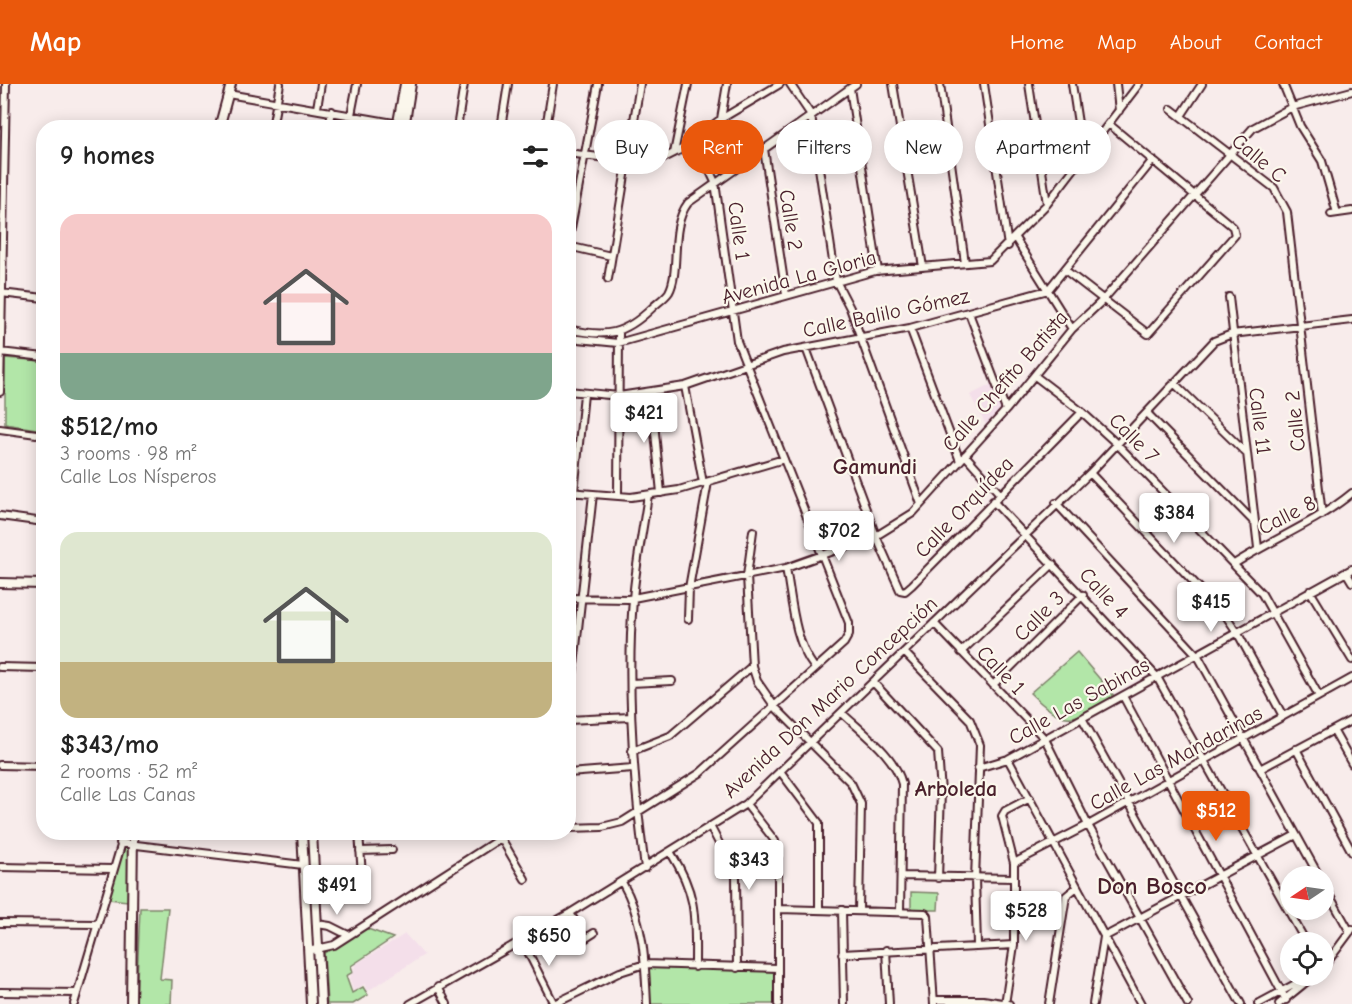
<!DOCTYPE html>
<meta charset="utf-8">
<style>
body{margin:0;font-family:"Comic Neue",sans-serif;background:#f6f6f6;color:#222;height:100vh;display:flex;flex-direction:column;font-size:22px;white-space:nowrap}
*{box-sizing:border-box;margin:0}
p{font-size:20px;color:#767676}
.icon{flex:none;width:33px;height:33px;fill:none;stroke:currentColor;stroke-width:2;stroke-linecap:round;stroke-linejoin:round}
.map{position:relative;flex:1;overflow:hidden}
.panel{position:absolute;left:36px;top:36px;width:540px;height:720px;display:flex;flex-direction:column;background:#fff;border-radius:24px;box-shadow:0 3px 15px #0003}
.panel>*{flex:none}
.banner{position:absolute;left:594px;top:36px;width:570px;height:54px;display:flex;gap:12px}
.needle{width:39px;rotate:257deg}
.controls{position:absolute;left:1280px;top:782px;display:grid;gap:12px}
.controls a{display:grid;place-items:center;width:54px;height:54px;border-radius:50%;background:#fff;box-shadow:0 3px 15px #0003;font-size:30px}
.price{position:absolute;translate:-50% -51px;padding:0 14px;border-radius:6px;background:#fff;color:#222;font-size:20px;line-height:39px;filter:drop-shadow(0 2px 3px #0008)}
.price::after{content:'';position:absolute;left:50%;top:36px;width:18px;height:14px;margin-left:-9px;background:inherit;clip-path:polygon(0 0,100% 0,50% 100%)}
.price.current{background:#ea580c;color:#fff}
ul{padding:0;list-style:none}
li{display:grid;align-content:center;gap:12px;height:318px;padding:0 24px}
li span{display:grid;place-items:center;height:186px;border-radius:18px;color:#555}
li>.icon{margin-inline-start:auto}
span .icon{width:108px;height:108px;fill:#fffc;stroke-width:1}
li b{font-size:26px}
h2{display:flex;justify-content:space-between;align-items:center;height:72px;padding:0 24px;font-size:26px}
.chip{padding:0 21px;border-radius:27px;background:#fff;box-shadow:0 3px 15px #0003;font-size:21px;line-height:54px}
.chip.current{background:#ea580c;color:#fff}
header{display:flex;align-items:center;gap:36px;box-sizing:border-box;height:84px;padding:0 30px;background:#ea580c;color:#fff}
header strong{font-size:28px}
nav{display:flex;gap:33px;margin-inline-start:auto;font-size:21px}
.map>svg:first-child{display:block}
.built{fill:#f4dfea}
.green{fill:#b2e6a8;stroke:#7e826a;stroke-width:1.5}
.lines{fill:none;stroke-linecap:round;stroke-linejoin:round}
.minor-casing{stroke:#4a1f2b;stroke-width:10}
.major-casing{stroke:#4a1f2b;stroke-width:12}
.minor{stroke:#fbf7ec;stroke-width:6}
.major{stroke:#fbf7ec;stroke-width:8}
.labels{text-anchor:middle;dominant-baseline:central;stroke-width:4.5;stroke-linejoin:round;paint-order:stroke}
.street-label{font-size:21px;fill:#4a1f2b;stroke:#fbf7ec}
.neighbourhood-label{font-size:22px;font-weight:bold;fill:#4a1f2b;stroke:#fbf7ec}
.quarter-label{font-size:24px;font-weight:bold;fill:#4a1f2b;stroke:#fbf7ec}
</style>
<header>
<strong>Map</strong>
<nav><a>Home</a><a>Map</a><a>About</a><a>Contact</a></nav>
</header>
<div class="map">
<svg width="1352" height="920" viewBox="0 0 1352 920">
<rect width="100%" height="100%" fill="#f8eceb"/>
<filter id="ink" filterUnits="userSpaceOnUse"><feTurbulence type="fractalNoise" baseFrequency=".0167" numOctaves="2"/><feDisplacementMap in="SourceGraphic" scale="12" xChannelSelector="R" yChannelSelector="G"/><feConvolveMatrix kernelMatrix="1 2 1 2 8 2 1 2 1" color-interpolation-filters="sRGB"/></filter>
<g filter="url(#ink)">
<!-- built -->
<path class="built" d="M992,300L1003,325L986,341L970,311Z
M405,850L424,871L366,908L365,900L353,907L350,894L356,880Z"/>
<!-- green -->
<path class="green" d="M5,274L43,277L39,323L43,326V346L5,340Z
M1077,568L1115,613C1074,636 1067,645 1030,609Z
M305,749H311L315,864L311,865Z
M125,762L129,763L128,817L108,815Z
M911,808L939,809L938,826H911Z
M140,824H168L160,895L172,896L171,920H136Z
M365,844L393,854L351,882L353,888L346,892L352,909L363,903L368,911L353,920H327L324,869Z
M645,883L774,885L778,920H649Z"/>
<g class="lines">
<defs>
<path id="minor" d="M790,0L811,31L836,197L850,224L921,420
M893,0L923,183
M940,0L965,179
M984,0L1008,162
M1029,0L1047,120
M1072,0L1083,72
M1116,0L1119,27
M1283,0L1300,42L1322,77L1337,129
M850,4L878,187
M228,10L422,44
M317,24L321,0
M1171,25L1274,104L1287,128L1322,431
M351,31L357,0
M1181,32L1202,0
M721,35L727,0
M272,44L280,0
M329,44L332,27
M457,44L464,0
M501,44L508,0
M546,44L553,0
M764,65L786,211
M568,69L652,80L682,65L721,35L780,0
M674,69L688,0
M1331,130L1352,127
M1015,154L1072,245
M568,160L598,0
M568,162L611,172
M1065,186L1148,250L1235,151L1233,143L1110,41
M608,195L640,0
M1,209L44,214
M1229,213L1258,464
M969,229L1006,326
M910,244L960,377
M568,245C606,254 624,251 652,224C657,219 665,214 669,208C681,186 669,144 688,119L856,0
M568,254L618,259L875,187L990,177L1047,120L1139,0
M806,264L876,452L900,506L905,507L912,501L1082,328
M0,268L44,273
M1035,292L1082,328L1118,361L1262,510L1319,612
M1174,299L1247,370
M685,302L703,399
M568,307L619,312L685,302L783,268L910,244L1048,206L1153,76
M0,308L6,0
M651,308L661,409
M1147,329L1255,439
M0,345L44,351
M965,371L1000,410
M1090,389L1226,532L1237,548L1283,632
M568,408L631,413L679,406L784,375
M574,409L584,310
M618,412L619,248
M993,417L1157,593L1306,858
M1056,419L1198,572L1319,792
M0,432L44,438
M753,447L747,492L752,582L757,597L775,623L851,699L861,720L859,826
M1234,480C1273,455 1317,438 1352,409
M786,484C792,516 794,557 814,583
M1346,488L1352,498
M1310,507L1352,576
M568,514L628,515L786,484L876,452L913,429L1006,326L1072,245L1103,216L1253,44L1292,23L1352,7
M688,535L689,504L708,398
M934,539L1045,655L1088,741L1188,920
M904,568L970,636L980,661L975,795L977,861
M961,568L1053,480
M0,583L44,584
M873,598L938,668L941,708L938,794
M631,599L672,597
M993,601L1083,511
M1123,612L1286,916
M842,629C863,649 895,671 902,700L900,827
M1082,634L1241,920
M568,635L593,410
M568,636L630,633
M1333,646L1352,680
M1296,665L1352,768
M632,667L670,652L752,582
M1008,675L1141,920
M0,681L44,682
M978,684L1008,675L1352,485
M1260,685L1352,636
M780,687L819,739V825
M568,689L633,684
M746,720L775,757L778,768V920
M710,742L736,792L737,884
M568,744L602,743L622,738L700,689L844,559L849,550V539L737,257L715,98L695,56
M359,748L362,792
M501,754L525,795
M120,759L303,781
M360,767L392,766
M671,769C698,812 695,834 695,883
M1014,779L1088,741L1352,594
M0,783L112,785
M645,784C633,695 626,605 633,515C636,480 643,445 648,411
M901,792L1014,794
M622,798C644,836 645,877 647,920
M1323,800L1350,848
M779,825L925,829L928,832L934,920
M842,826L844,920
M570,829L585,854
M0,839L96,840
M317,840L330,842L348,851
M522,856L554,920
M575,861L594,849
M886,866L889,920
M308,867L334,861L510,748
M842,870L1014,861
M1323,884L1352,845
M438,903L447,920
M0,908L77,909
M934,916H983L1009,920
M74,920L125,748
M410,920L570,829L746,720L1090,389L1214,257L1232,250L1352,236
M554,920L620,888L645,880L777,884
M1005,920L1014,861V779L1002,732L1005,727L1030,714
M1049,920L1066,812L1077,803
M1093,920L1104,853L1296,751
M1258,920L1312,891
M1279,920L1311,894"/>
<path id="major" d="M219,44L231,0
M397,44L405,0
M404,44L411,0
M0,499L44,500
M302,748L311,920
M312,748L321,920
M131,920L133,748"/>
</defs>
<!-- minor casing -->
<use href="#minor" class="minor-casing"/>
<!-- major casing -->
<use href="#major" class="major-casing"/>
<!-- minor -->
<use href="#minor" class="minor"/>
<!-- major -->
<use href="#major" class="major"/>
</g>
</g>
<g class="labels">
<!-- street labels -->
<g class="street-label">
<text transform="translate(1259 74) rotate(40)">Calle C</text>
<text transform="translate(791 136) rotate(81)">Calle 2</text>
<text transform="translate(739 147) rotate(82)">Calle 1</text>
<text transform="translate(799 193) rotate(-15)">Avenida La Gloria</text>
<text transform="translate(886 229) rotate(-12)">Calle Balilo Gómez</text>
<text transform="translate(1005 297) rotate(-49)">Calle Chefito Batista</text>
<text transform="translate(1260 337) rotate(83)">Calle 11</text>
<text transform="translate(1295 337) rotate(-96)">Calle 2</text>
<text transform="translate(1134 354) rotate(45)">Calle 7</text>
<text transform="translate(964 423) rotate(-46)">Calle Orquídea</text>
<text transform="translate(1287 431) rotate(-27)">Calle 8</text>
<text transform="translate(1104 509) rotate(47)">Calle 4</text>
<text transform="translate(1039 532) rotate(-45)">Calle 3</text>
<text transform="translate(1001 586) rotate(46)">Calle 1</text>
<text transform="translate(830 613) rotate(-43)">Avenida Don Mario Concepción</text>
<text transform="translate(1079 617) rotate(-29)">Calle Las Sabinas</text>
<text transform="translate(1176 674) rotate(-29)">Calle Las Mandarinas</text>
</g>
<!-- neighbourhood labels -->
<g class="neighbourhood-label">
<text x="875" y="383">Gamundi</text>
<text x="956" y="705">Arboleda</text>
</g>
<!-- quarter labels -->
<g class="quarter-label">
<text x="1152" y="802">Don Bosco</text>
</g>
</g>
</svg>
<div class="controls">
<a><svg class="needle" viewBox="-14 -14 28 28"><path d="M0-13l5 13h-10z" fill="#e53935"/><path d="M0 13l5-13h-10z" fill="#767676"/></svg></a>
<a><svg class="icon" aria-label="locate" viewBox="0 0 24 24"><circle cx="12" cy="12" r="6"/><path d="M12 2v4M12 18v4M2 12h4M18 12h4"/></svg></a>
</div>
<b class="price" style="left:644px;top:360px">$421</b>
<b class="price" style="left:1174px;top:460px">$384</b>
<b class="price" style="left:839px;top:478px">$702</b>
<b class="price" style="left:1211px;top:549px">$415</b>
<b class="price current" style="left:1216px;top:758px">$512</b>
<b class="price" style="left:749px;top:807px">$343</b>
<b class="price" style="left:337px;top:832px">$491</b>
<b class="price" style="left:1026px;top:858px">$528</b>
<b class="price" style="left:549px;top:883px">$650</b>
<div class="banner">
<a class="chip">Buy</a>
<a class="chip current">Rent</a>
<a class="chip">Filters</a>
<a class="chip">New</a>
<a class="chip">Apartment</a>
</div>
<section class="panel">
<h2>9 homes<svg class="icon" aria-label="filters" viewBox="0 0 24 24"><path d="M4 7h16M4 17h16"/><circle cx="9" cy="7" r="2"/><circle cx="15" cy="17" r="2"/></svg></h2>
<ul>
<li><span style="background:linear-gradient(#f6c9c9 75%,#7fa58c 0)"><svg class="icon" aria-label="home" viewBox="0 0 24 24"><path d="M3 11l9-7 9 7M6 9v11h12V9"/></svg></span><div><b>$512/mo</b><p>3 rooms · 98 m²</p><p>Calle Los Nísperos</p></div></li>
<li><span style="background:linear-gradient(#dfe7d0 70%,#c2b280 0)"><svg class="icon" aria-label="home" viewBox="0 0 24 24"><path d="M3 11l9-7 9 7M6 9v11h12V9"/></svg></span><div><b>$343/mo</b><p>2 rooms · 52 m²</p><p>Calle Las Canas</p></div></li>
</ul>
</section>
</div>
